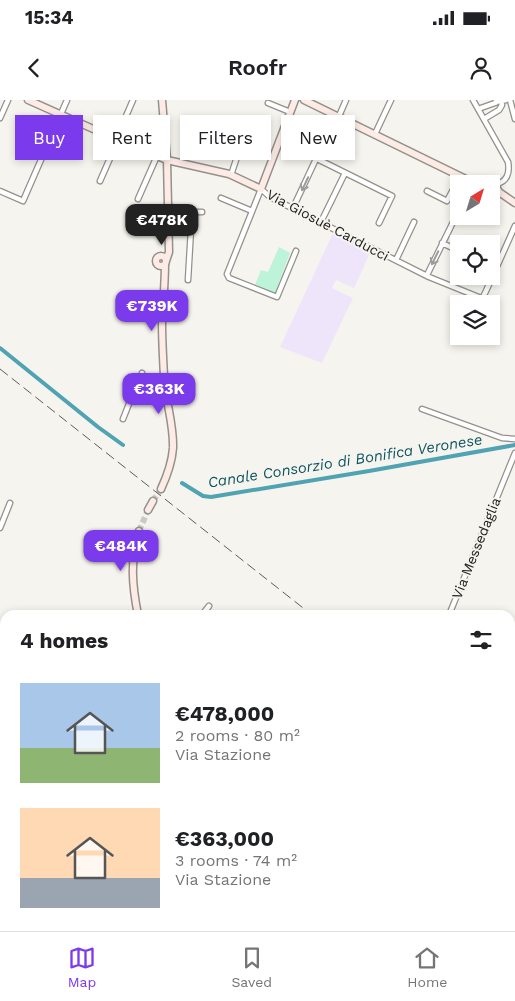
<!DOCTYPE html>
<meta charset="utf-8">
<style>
body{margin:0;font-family:"Work Sans",sans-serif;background:#f6f6f6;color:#202124;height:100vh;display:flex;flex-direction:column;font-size:19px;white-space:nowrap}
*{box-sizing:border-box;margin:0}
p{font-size:16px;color:#757577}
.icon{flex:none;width:28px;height:28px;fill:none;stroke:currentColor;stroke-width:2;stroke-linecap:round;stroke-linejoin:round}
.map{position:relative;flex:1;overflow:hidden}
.side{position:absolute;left:0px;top:510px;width:515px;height:321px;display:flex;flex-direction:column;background:#fff;border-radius:15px 15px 0 0;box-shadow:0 2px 8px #0003}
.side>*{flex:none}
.top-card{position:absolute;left:15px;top:15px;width:485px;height:45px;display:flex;gap:10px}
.needle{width:32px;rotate:38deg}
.tools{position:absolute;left:450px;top:75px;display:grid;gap:10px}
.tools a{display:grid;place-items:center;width:50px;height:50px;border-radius:0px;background:#fff;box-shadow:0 2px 8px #0003;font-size:25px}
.price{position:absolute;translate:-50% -42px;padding:0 11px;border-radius:10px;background:#7c3aed;color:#fff;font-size:16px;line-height:32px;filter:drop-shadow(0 1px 2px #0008)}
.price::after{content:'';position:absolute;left:50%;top:30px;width:15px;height:11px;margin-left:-8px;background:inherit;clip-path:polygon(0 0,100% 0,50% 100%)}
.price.on{background:#222;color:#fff}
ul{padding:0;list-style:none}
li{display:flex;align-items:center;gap:15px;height:125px;padding:0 20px}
li span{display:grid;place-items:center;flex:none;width:140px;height:100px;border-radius:0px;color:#555}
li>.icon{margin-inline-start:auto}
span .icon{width:60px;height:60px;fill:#fffc;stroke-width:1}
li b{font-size:21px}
h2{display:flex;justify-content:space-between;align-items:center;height:60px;padding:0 20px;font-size:21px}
.tag{padding:0 18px;border-radius:0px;background:#fff;box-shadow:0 2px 8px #0003;font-size:18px;line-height:45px}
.tag.on{background:#7c3aed;color:#fff}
.status{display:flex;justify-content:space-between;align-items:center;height:35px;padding:0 25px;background:#fff;direction:ltr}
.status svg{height:14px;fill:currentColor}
header{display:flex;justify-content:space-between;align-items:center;height:65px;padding:0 20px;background:#fff;font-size:22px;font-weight:600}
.tabs{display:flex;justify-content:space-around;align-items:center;height:70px;border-top:1px solid #e0e0e0;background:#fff;font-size:14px;color:#757577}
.tabs a{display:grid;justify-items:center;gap:2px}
.tabs .on{color:#7c3aed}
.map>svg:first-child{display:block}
.education{fill:#efe5fa}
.green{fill:#bcf3d9}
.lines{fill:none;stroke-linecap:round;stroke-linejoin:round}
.canal{stroke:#50a3b2;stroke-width:4}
.secondary-tunnel{stroke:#cccac5;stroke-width:6;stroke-dasharray:6 3;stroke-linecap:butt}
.street-casing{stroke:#93918c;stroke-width:7}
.secondary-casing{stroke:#93918c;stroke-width:9}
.street{stroke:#fff;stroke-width:4.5}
.secondary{stroke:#feebe6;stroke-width:6}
.rail{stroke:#5e5c59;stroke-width:1;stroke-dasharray:10 5;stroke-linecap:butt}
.oneway{stroke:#9c9b9a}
.labels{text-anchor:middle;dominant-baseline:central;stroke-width:4;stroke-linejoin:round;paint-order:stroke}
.street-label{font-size:14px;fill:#22211f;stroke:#f6f4ee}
.water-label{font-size:15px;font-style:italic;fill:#0d5561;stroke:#f6f4ee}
</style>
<div class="status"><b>15:34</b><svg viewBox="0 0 49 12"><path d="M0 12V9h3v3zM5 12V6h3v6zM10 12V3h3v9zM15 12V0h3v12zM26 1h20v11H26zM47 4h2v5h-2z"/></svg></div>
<header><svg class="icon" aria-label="back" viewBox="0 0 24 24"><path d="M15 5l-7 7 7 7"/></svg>Roofr<svg class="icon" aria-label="person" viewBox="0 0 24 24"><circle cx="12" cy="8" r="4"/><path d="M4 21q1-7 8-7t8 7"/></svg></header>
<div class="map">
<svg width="515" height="831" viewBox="0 0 515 831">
<rect width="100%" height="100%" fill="#f6f4ee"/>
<!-- education -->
<path class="education" d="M334,131L371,151L354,188L336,180L332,188L353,198L322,263L280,247Z"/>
<!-- green -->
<path class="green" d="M279,147L290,153L275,193L255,185L261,170L268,172Z"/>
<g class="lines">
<!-- canal -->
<path class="canal" d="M0,248L98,327L123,345
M182,383L203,396L211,397L369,371L515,345"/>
<!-- secondary-tunnel -->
<path class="secondary-tunnel" d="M153,401L161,389
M139,431L148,410"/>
<defs>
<path id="street" d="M473,0L508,62C510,73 507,82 496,84
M510,0L515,19
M268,3L290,12
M478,9L495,3L497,2L496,0
M339,16L346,0
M0,18L8,0
M484,19L499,10L502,5L501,1L506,0
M375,34L391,0
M116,39L133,0
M279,40L392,96L379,123
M231,75L238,54
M100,81L118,40
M0,91L23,101L67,0
M427,91L447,101L460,76
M221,98L252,111
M138,99L157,56
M167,106L192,112L188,180
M293,108L316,59
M192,112H202
M321,122L345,73
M442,143L459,151
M296,151L277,197L229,178L227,174L261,89L270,97L429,177L481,198L483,197L486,191L515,126
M396,160L414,122
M427,175L459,110
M138,281L142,273
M422,309L502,338L515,339
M123,319L138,281L165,288
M0,428L10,403
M202,515L209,506
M449,515L515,353
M0,588L3,589L5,582
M510,603L515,605
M434,826L437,831
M455,826L475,831
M448,831L451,826"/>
<path id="secondary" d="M28,0L118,40L167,60L229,74L261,89L295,0
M162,0L167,60L169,152L166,161
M304,0L476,84
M489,84L492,82L494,83L499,92L515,103
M156 161a5 5 0 1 1 10 0a5 5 0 1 1-10 0Z
M161,389C167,376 172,363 173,348C174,324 165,300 164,276C163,258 162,240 162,222C163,203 165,183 165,164
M148,410L153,401
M138,515C132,485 130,460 139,431
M0,753L5,754"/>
</defs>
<!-- street casing -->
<use href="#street" class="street-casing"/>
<!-- secondary casing -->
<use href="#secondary" class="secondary-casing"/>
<!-- street -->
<use href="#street" class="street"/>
<!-- secondary -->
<use href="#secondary" class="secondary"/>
<!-- rail -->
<path class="rail" d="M0,269L312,515
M510,672L515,676"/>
</g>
<!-- one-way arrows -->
<defs><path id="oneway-shaft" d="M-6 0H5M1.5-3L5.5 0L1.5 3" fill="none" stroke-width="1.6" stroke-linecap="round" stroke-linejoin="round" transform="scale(1.25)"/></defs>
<g class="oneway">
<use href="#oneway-shaft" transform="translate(305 84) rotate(115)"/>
<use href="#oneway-shaft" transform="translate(435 158) rotate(116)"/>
</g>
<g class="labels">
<!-- street labels -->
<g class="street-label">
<text transform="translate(328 125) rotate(28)">Via Giosuè Carducci</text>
<text transform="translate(476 448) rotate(-68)">Via Messedaglia</text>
</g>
<!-- water labels -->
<g class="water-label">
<text transform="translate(345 361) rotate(-9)">Canale Consorzio di Bonifica Veronese</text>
</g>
</g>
</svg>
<div class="tools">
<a><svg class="needle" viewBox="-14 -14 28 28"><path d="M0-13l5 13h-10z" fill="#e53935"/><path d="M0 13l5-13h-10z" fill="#757577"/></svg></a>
<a><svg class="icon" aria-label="locate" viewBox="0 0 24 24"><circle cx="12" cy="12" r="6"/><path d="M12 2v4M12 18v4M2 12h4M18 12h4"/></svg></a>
<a><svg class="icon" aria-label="layers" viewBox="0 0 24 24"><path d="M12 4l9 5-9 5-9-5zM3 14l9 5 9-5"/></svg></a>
</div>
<b class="price on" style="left:162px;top:146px">€478K</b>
<b class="price" style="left:152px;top:232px">€739K</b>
<b class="price" style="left:159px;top:315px">€363K</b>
<b class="price" style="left:121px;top:472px">€484K</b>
<div class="top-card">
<a class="tag on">Buy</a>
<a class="tag">Rent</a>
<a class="tag">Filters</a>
<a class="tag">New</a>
</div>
<section class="side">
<h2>4 homes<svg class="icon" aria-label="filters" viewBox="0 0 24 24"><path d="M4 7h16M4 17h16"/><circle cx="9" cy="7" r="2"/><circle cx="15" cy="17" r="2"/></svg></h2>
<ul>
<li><span style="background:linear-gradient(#a9c7e8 65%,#8fb573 0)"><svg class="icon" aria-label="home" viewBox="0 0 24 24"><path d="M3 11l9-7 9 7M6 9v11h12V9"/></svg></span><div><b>€478,000</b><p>2 rooms · 80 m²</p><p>Via Stazione</p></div></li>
<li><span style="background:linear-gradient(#ffd9b3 70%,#9aa5b1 0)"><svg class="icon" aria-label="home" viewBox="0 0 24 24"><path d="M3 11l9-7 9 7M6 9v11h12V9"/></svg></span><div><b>€363,000</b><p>3 rooms · 74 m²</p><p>Via Stazione</p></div></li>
</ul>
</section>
</div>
<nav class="tabs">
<a class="on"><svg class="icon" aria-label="map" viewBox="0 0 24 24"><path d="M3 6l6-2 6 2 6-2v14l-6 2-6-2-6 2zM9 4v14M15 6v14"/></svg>Map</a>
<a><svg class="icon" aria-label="saved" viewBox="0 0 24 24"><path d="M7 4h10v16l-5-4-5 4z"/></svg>Saved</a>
<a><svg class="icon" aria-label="home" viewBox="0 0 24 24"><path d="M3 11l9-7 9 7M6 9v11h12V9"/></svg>Home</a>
</nav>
